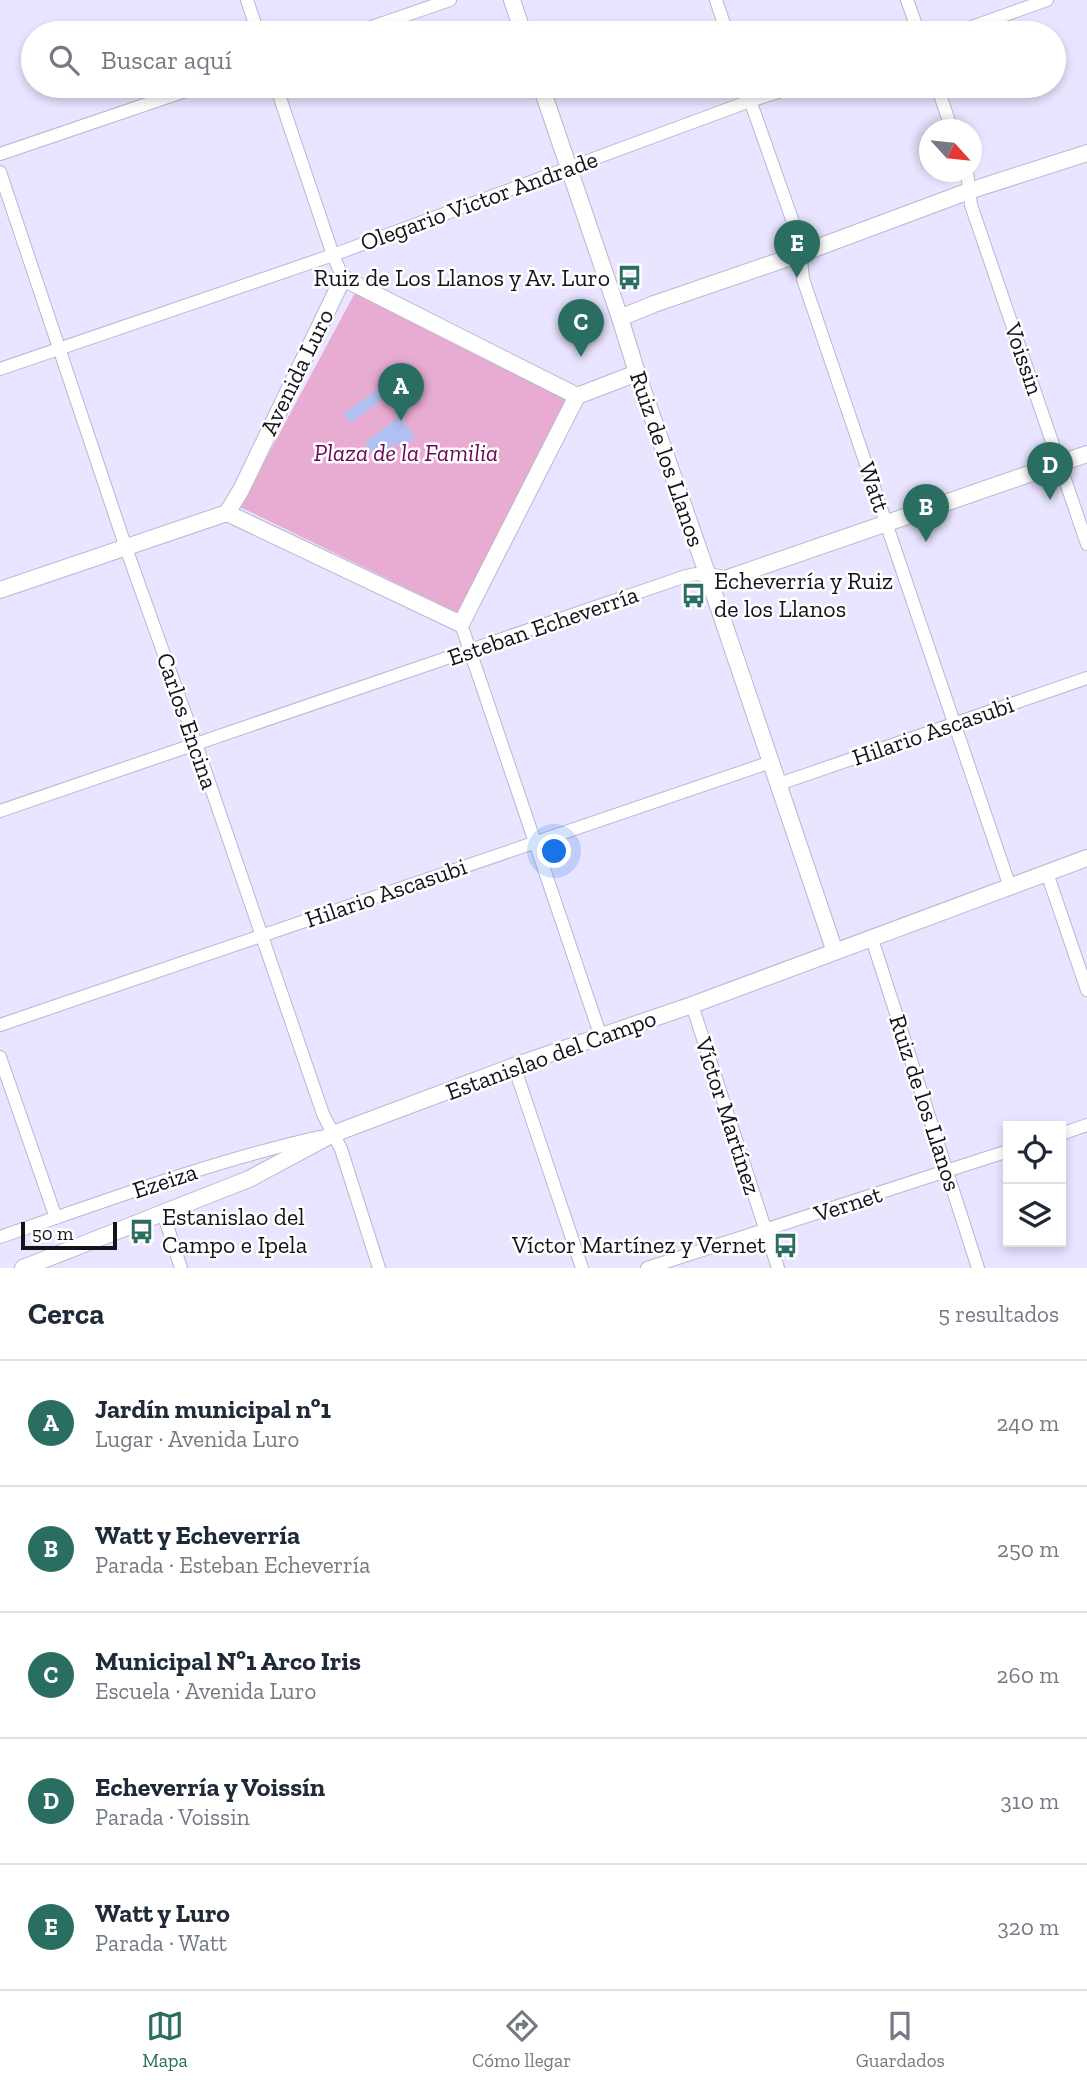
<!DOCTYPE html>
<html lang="es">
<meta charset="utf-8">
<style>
:root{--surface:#fff;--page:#f6f6f7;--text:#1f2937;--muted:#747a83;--line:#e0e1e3;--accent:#296e60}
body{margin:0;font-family:"Zilla Slab",serif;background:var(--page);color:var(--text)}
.controls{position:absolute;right:21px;bottom:21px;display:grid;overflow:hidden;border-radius:0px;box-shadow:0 4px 10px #0003}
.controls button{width:63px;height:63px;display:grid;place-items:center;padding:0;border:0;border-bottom:2px solid var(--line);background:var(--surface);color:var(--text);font:35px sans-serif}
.compass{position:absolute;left:919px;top:119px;width:63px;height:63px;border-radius:50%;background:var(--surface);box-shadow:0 4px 10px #0003;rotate:117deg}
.scale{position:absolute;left:21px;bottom:18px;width:96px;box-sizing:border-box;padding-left:7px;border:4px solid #14131b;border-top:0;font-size:19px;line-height:24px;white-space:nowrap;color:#14131b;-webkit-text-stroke:5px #fff;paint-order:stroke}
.you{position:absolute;left:555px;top:852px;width:24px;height:24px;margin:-18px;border:5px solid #fff;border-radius:50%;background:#1a73e8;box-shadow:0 0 0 10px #1a73e833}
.badge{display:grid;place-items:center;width:46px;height:46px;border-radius:50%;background:var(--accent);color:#fff;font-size:23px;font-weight:700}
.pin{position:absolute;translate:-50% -58px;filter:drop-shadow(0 2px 4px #0008)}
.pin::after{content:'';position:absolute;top:37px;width:24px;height:21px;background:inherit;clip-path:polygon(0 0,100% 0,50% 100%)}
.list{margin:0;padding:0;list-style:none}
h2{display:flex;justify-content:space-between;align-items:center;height:91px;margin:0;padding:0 28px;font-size:30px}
h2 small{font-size:23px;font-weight:400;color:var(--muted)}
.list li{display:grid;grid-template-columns:46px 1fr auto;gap:21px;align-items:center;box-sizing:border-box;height:126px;padding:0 28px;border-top:2px solid var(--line)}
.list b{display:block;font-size:26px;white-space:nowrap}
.list p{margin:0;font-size:23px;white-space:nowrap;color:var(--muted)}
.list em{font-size:23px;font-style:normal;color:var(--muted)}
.icon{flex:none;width:38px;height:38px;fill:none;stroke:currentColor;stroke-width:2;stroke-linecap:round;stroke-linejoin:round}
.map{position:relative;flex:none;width:1087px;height:1268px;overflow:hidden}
.search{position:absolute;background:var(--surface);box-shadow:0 4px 10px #0003;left:21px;right:21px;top:21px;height:77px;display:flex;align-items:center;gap:18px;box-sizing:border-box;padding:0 24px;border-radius:38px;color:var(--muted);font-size:26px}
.sheet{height:721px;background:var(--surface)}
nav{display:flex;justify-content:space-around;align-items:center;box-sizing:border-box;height:98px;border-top:2px solid var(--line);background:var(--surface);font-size:19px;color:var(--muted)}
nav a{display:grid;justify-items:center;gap:4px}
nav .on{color:var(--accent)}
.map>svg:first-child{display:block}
.green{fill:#e8acd3}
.building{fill:#b1c0f2}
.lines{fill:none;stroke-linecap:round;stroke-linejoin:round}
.minor-casing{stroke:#bbb6cf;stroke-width:14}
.tertiary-casing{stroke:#bbb6cf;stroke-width:18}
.minor{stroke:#fff;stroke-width:12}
.tertiary{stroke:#fff;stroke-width:16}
.labels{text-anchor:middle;stroke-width:5;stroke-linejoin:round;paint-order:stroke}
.street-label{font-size:24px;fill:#14131b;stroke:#fff}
.poi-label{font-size:24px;fill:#14131b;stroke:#fff;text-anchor:end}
.park-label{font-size:24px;font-style:italic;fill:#6c0755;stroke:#fff}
</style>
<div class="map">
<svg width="1087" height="1268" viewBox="0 0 1087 1268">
<rect width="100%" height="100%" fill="#e9e4ff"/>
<path class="green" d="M357,289L569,397L462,615L240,507Z"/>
<path class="building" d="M383,386L389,395L350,423L343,414Z
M400,416L415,438L401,449L396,443L376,458L365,443Z"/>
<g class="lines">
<defs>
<path id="minor" d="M247,0L258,33
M716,0L727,33
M907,0L919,33
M354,33L450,0
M955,33L1047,0
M276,86L333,255L343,278
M745,86L799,239L803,279L1010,887
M937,86L952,130
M0,154L200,86
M0,172L126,548L196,744L323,1114L341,1149L379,1268
M967,172L971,205L1087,544
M0,369L333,255L750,101L797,86
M461,624L601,1037
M779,784L1087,678
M0,811L686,576L696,574L708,576
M1047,873L1087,990
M872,939L978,1268
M692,1005L778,1268
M0,1025L771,762
M0,1057L56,1218
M514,1066L582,1268
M1061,1134L1087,1125
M163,1213L181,1268
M0,1237C105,1201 210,1162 319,1137
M647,1268L1008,1151"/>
<path id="tertiary" d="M512,0L523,33
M541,86L620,318L637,373L708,576L835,952
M620,318L654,304L800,254L969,191L1087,153
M227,513L461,624L577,396L637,373
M708,576L725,579L1087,454
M0,590L227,513L241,490L343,278L577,396
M23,1268L249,1179L333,1134L514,1066L692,1005L1087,858"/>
</defs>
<use href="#minor" class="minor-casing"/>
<use href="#tertiary" class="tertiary-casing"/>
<use href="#minor" class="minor"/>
<use href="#tertiary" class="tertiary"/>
</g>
<defs>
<symbol id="bus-bare" viewBox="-9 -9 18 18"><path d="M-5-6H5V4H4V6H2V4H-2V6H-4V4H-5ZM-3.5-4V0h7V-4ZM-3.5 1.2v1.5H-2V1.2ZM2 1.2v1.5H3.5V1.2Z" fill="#296e60" stroke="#fff" stroke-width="2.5" paint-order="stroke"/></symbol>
</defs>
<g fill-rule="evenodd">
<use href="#bus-bare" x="612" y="260" width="35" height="35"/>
<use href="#bus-bare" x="676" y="578" width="35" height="35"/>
<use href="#bus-bare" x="124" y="1214" width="35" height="35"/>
<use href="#bus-bare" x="768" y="1228" width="35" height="35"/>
</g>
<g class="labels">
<g class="street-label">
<text transform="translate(479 201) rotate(-20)" y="8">Olegario Victor Andrade</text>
<text transform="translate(1024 359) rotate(71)" y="8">Voissin</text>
<text transform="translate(297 372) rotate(-64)" y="8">Avenida Luro</text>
<text transform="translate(667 459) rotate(71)" y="8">Ruiz de los Llanos</text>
<text transform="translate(874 487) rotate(71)" y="8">Watt</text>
<text transform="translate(543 626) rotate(-19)" y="8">Esteban Echeverría</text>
<text transform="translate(187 721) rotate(71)" y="8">Carlos Encina</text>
<text transform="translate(933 731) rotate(-19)" y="8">Hilario Ascasubi</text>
<text transform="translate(386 893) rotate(-19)" y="8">Hilario Ascasubi</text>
<text transform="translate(551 1055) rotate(-20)" y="8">Estanislao del Campo</text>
<text transform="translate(925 1103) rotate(72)" y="8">Ruiz de los Llanos</text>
<text transform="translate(728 1116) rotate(72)" y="8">Víctor Martínez</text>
<text transform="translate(165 1181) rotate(-18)" y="8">Ezeiza</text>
<text transform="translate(848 1204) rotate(-18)" y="8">Vernet</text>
</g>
<g class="poi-label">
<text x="610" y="286">Ruiz de Los Llanos y Av. Luro</text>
<text x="714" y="589" text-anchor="start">Echeverría y Ruiz<tspan x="714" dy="28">de los Llanos</tspan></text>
<text x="162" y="1225" text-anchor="start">Estanislao del<tspan x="162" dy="28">Campo e Ipela</tspan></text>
<text x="766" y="1253">Víctor Martínez y Vernet</text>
</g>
<g class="park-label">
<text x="406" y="461">Plaza de la Familia</text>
</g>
</g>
</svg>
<div class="controls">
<button><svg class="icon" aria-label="locate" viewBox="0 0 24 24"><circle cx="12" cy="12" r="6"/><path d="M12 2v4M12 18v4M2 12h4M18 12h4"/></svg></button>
<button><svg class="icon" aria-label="layers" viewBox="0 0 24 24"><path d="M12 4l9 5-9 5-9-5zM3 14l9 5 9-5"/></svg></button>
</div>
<svg class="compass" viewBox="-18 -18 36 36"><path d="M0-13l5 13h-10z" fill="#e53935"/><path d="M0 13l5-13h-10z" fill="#747a83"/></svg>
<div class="scale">50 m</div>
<div class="you"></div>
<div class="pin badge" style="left:401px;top:421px">A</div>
<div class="pin badge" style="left:926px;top:542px">B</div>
<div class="pin badge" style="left:581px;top:357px">C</div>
<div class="pin badge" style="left:1050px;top:500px">D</div>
<div class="pin badge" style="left:797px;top:278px">E</div>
<div class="search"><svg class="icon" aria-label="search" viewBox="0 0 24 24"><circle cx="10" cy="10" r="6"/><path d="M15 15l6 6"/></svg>Buscar aquí</div>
</div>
<section class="sheet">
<h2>Cerca<small>5 resultados</small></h2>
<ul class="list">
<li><span class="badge">A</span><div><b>Jardín municipal nº1</b><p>Lugar · Avenida Luro</p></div><em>240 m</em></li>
<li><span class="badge">B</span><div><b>Watt y Echeverría</b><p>Parada · Esteban Echeverría</p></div><em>250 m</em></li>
<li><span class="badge">C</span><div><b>Municipal Nº1 Arco Iris</b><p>Escuela · Avenida Luro</p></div><em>260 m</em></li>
<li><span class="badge">D</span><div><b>Echeverría y Voissín</b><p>Parada · Voissin</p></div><em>310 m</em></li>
<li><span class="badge">E</span><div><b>Watt y Luro</b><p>Parada · Watt</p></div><em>320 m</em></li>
</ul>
</section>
<nav>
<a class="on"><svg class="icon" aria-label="map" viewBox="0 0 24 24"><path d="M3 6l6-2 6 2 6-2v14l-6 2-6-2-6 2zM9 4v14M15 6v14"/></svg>Mapa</a>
<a><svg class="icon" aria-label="directions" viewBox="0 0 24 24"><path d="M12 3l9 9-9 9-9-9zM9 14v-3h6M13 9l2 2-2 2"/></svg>Cómo llegar</a>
<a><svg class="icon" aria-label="saved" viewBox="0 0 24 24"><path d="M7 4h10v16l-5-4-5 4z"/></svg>Guardados</a>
</nav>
